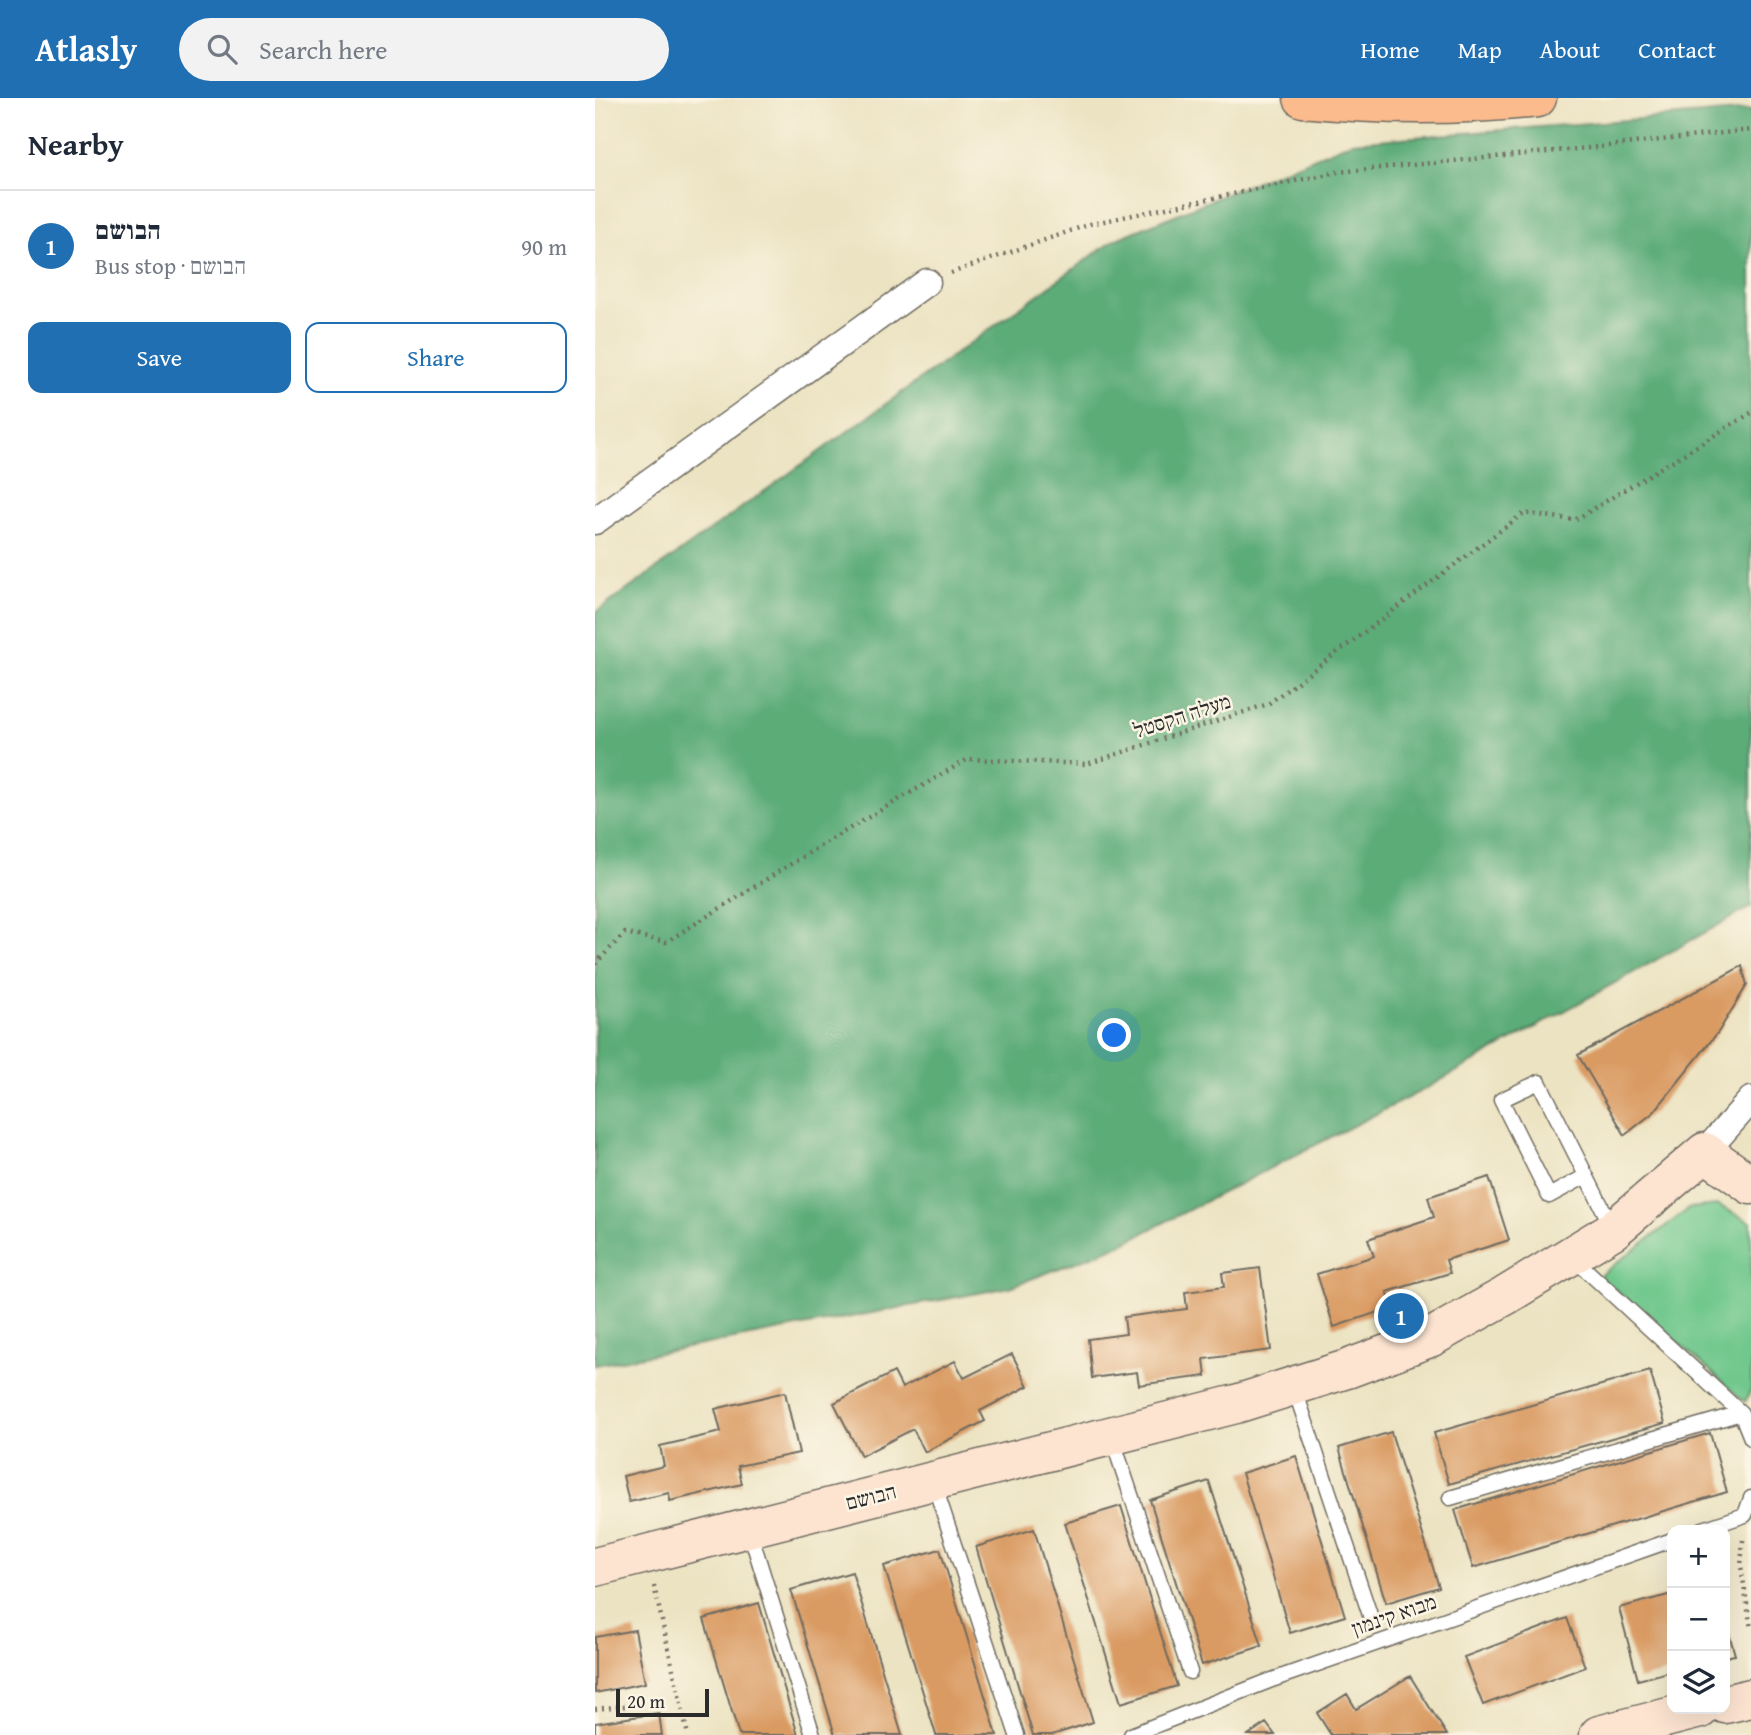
<!DOCTYPE html>
<meta charset="utf-8">
<style>
:root{--surface:#fff;--page:#f2f2f3;--text:#1f2937;--muted:#747a83;--line:#e0e1e3;--accent:#1f6fb2}
body{margin:0;font-family:"Gentium Book Plus","Frank Ruhl Libre",serif;background:var(--page);color:var(--text)}
.controls{position:absolute;right:21px;bottom:21px;display:grid;overflow:hidden;border-radius:14px;box-shadow:0 7px 28px #0002}
.controls button{width:63px;height:63px;display:grid;place-items:center;padding:0;border:0;border-bottom:2px solid var(--line);background:var(--surface);color:var(--text);font:35px sans-serif}
.scale{position:absolute;left:21px;bottom:18px;width:93px;box-sizing:border-box;padding-left:7px;border:4px solid #2b2b2b;border-top:0;font-size:19px;line-height:24px;white-space:nowrap;color:#2b2b2b;-webkit-text-stroke:5px #fcf5e5;paint-order:stroke}
.you{position:absolute;left:520px;top:938px;width:24px;height:24px;margin:-18px;border:5px solid #fff;border-radius:50%;background:#1a73e8;box-shadow:0 0 0 10px #1a73e833}
.badge{display:grid;place-items:center;width:46px;height:46px;border-radius:50%;background:var(--accent);color:#fff;font-size:23px;font-weight:700}
.pin{position:absolute;translate:-50% -50%;border:4px solid #fff;box-shadow:0 2px 7px #0006}
.list{margin:0;padding:0;list-style:none}
h2{display:flex;justify-content:space-between;align-items:center;height:91px;margin:0;padding:0 28px;font-size:30px}
h2 small{font-size:23px;font-weight:400;color:var(--muted)}
.list li{display:grid;grid-template-columns:46px 1fr auto;gap:21px;align-items:center;box-sizing:border-box;height:112px;padding:0 28px;border-top:2px solid var(--line)}
.list b{display:block;font-size:26px;white-space:nowrap}
.list p{margin:0;font-size:23px;white-space:nowrap;color:var(--muted)}
.list em{font-size:23px;font-style:normal;color:var(--muted)}
.actions{display:flex;gap:14px;padding:21px 28px}
.actions a{flex:1;padding:16px 0;border:2px solid var(--accent);border-radius:14px;text-align:center;font-size:24px;color:var(--accent)}
.actions .main{background:var(--accent);color:#fff}
.icon{flex:none;width:38px;height:38px;fill:none;stroke:currentColor;stroke-width:2;stroke-linecap:round;stroke-linejoin:round}
.map{position:relative;flex:none;width:1156px;height:1637px;overflow:hidden}
header{display:flex;align-items:center;gap:42px;box-sizing:border-box;height:98px;padding:0 35px;background:var(--accent);color:#fff}
header strong{font-size:33px}
nav{display:flex;gap:38px;margin-inline-start:auto;font-size:24px}
.search{width:490px;height:63px;background:var(--page);display:flex;align-items:center;gap:18px;box-sizing:border-box;padding:0 24px;border-radius:38px;color:var(--muted);font-size:26px}
main{display:flex}
aside{flex:1;background:var(--surface)}
.map>svg:first-child{display:block}
.green{fill:#71c88d;stroke:#4e7a5c;stroke-width:2}
.forest{fill:#5cac78;stroke:#446c52;stroke-width:2}
.building{fill:#da9b63}
.lines{fill:none;stroke-linecap:round;stroke-linejoin:round}
.lane-casing{stroke:#6f6b60;stroke-width:17}
.street-casing{stroke:#6f6b60;stroke-width:29}
.secondary-casing{stroke:#6f6b60;stroke-width:41}
.highway-casing{stroke:#6f6b60;stroke-width:41}
.path{stroke:#6f6b60;stroke-width:4.5;stroke-dasharray:2 5;stroke-linecap:butt}
.lane{stroke:#fff;stroke-width:14}
.street{stroke:#fff;stroke-width:26}
.secondary{stroke:#fde4d1;stroke-width:38}
.highway{stroke:#fbbb8d;stroke-width:38}
.labels{text-anchor:middle;stroke-width:5;stroke-linejoin:round;paint-order:stroke}
.street-label{font-size:21px;fill:#2b2b2b;stroke:#fcf5e5}
</style>
<header>
<strong>Atlasly</strong>
<div class="search"><svg class="icon" aria-label="search" viewBox="0 0 24 24"><circle cx="10" cy="10" r="6"/><path d="M15 15l6 6"/></svg>Search here</div>
<nav><a>Home</a><a>Map</a><a>About</a><a>Contact</a></nav>
</header>
<main>
<aside>
<h2>Nearby<small></small></h2>
<ul class="list">
<li><span class="badge">1</span><div><b>הבושם</b><p>Bus stop · הבושם</p></div><em>90 m</em></li>
</ul>
<div class="actions"><a class="main">Save</a><a>Share</a></div>
</aside>
<div class="map">
<svg width="1156" height="1637" viewBox="0 0 1156 1637">
<rect width="100%" height="100%" fill="#fcf5e5"/>
<filter id="ink" filterUnits="userSpaceOnUse"><feTurbulence type="fractalNoise" baseFrequency=".0143" numOctaves="2"/><feDisplacementMap in="SourceGraphic" scale="14" xChannelSelector="R" yChannelSelector="G"/><feConvolveMatrix kernelMatrix="1 2 1 2 8 2 1 2 1" color-interpolation-filters="sRGB"/></filter>
<filter id="wash" filterUnits="userSpaceOnUse"><feTurbulence type="fractalNoise" baseFrequency=".00686" numOctaves="4" result="noise"/><feDisplacementMap in="SourceGraphic" scale="28" xChannelSelector="R" yChannelSelector="G"/><feGaussianBlur stdDeviation="1.57" result="paint"/><feColorMatrix in="noise" values="0 0 0 0 0 0 0 0 0 0 0 0 0 0 0 0 0 1.4 0 .05"/><feComposite in="paint" operator="in"/></filter>
<g filter="url(#wash)">
<rect width="100%" height="100%" fill="#ece3c2"/>
<path class="green" d="M1123,1107L1156,1124V1292L1150,1304L1068,1231L1004,1178L1095,1110Z"/>
<path class="forest" d="M1156,12V809L828,992L525,1147L415,1189L0,1267V515L519,142L757,44Z"/>
<g id="blocks">
<path class="building" d="M1147,868L1152,887L1124,933L1059,1014L1030,1037L983,957Z
M894,1079L914,1142L851,1162L855,1175L792,1194L798,1209L739,1229L722,1176L779,1158L773,1141L839,1119L833,1099Z
M665,1170L676,1252L609,1261L611,1278L544,1287L542,1274L497,1280L493,1241L531,1236L529,1219L592,1211L590,1194L629,1189L627,1175Z
M417,1256L433,1288L385,1313L390,1323L330,1354L318,1331L266,1358L239,1305L299,1274L307,1290L360,1263L369,1280Z
M1055,1273L1070,1325L854,1386L839,1335Z
M190,1294L204,1355L143,1368L147,1386L75,1403L74,1395L34,1404L28,1378L69,1368L65,1348L126,1334L120,1311Z
M796,1334L844,1489L791,1505L744,1350Z
M1115,1335L1132,1394L878,1470L860,1412Z
M701,1358L750,1518L695,1535L647,1375Z
M614,1383L667,1548L607,1567L555,1402Z
M526,1408L582,1588L526,1605L470,1425Z
M439,1431L498,1624L457,1637H438L381,1449Z
M345,1451L402,1637H341L289,1468Z
M257,1474L307,1637H240L196,1492Z
M1077,1496V1573L1043,1582L1024,1510Z
M164,1505L203,1637H144L109,1521Z
M972,1520L990,1569L888,1607L869,1559Z
M1130,1521L1140,1557L1130,1559Z
M40,1532L50,1585L0,1595V1539Z
M815,1578L852,1637H736L722,1615L752,1596L761,1611Z
M64,1615L67,1637H0V1625Z
M671,1625L680,1637H653Z"/>
</g>
</g>
<g filter="url(#ink)">
<use href="#blocks" fill-opacity="0" stroke="#6f6b60" stroke-width="2"/>
<g class="lines">
<defs>
<path id="lane" d="M991,1078L954,1098L906,1002L944,984L1018,1131
M977,1159L1146,1315L1156,1340
M699,1289L776,1520
M517,1340L595,1574
M339,1386L422,1637
M855,1400L1146,1315
M154,1431L218,1637
M1105,1432L1150,1417L1156,1400
M536,1637L674,1583L1077,1442"/>
<path id="street" d="M0,423L332,184
M1110,1054L1156,1002"/>
<path id="secondary" d="M0,1469L641,1306L752,1271L837,1239L910,1198L1018,1132L1110,1054L1156,1087
M1130,1606L1156,1600
M1004,1637L1105,1611"/>
<path id="highway" d="M708,0C786,8 865,8 942,0"/>
</defs>
<use href="#lane" class="lane-casing"/>
<use href="#street" class="street-casing"/>
<use href="#secondary" class="secondary-casing"/>
<use href="#highway" class="highway-casing"/>
<path class="path" d="M356,175L495,126L743,74L994,50L1156,32
M0,866L30,835L71,844L228,746L373,661L492,666L673,606L929,415L980,422L1156,315
M1148,1442L1146,1468L1156,1531
M59,1488L93,1637
M0,1611L39,1607"/>
<use href="#lane" class="lane"/>
<use href="#street" class="street"/>
<use href="#secondary" class="secondary"/>
<use href="#highway" class="highway"/>
</g>
</g>
<g class="labels">
<g class="street-label">
<text transform="translate(587 618) rotate(-18)" y="7">מעלה הקסטל</text>
<text transform="translate(276 1399) rotate(-14)" y="7">הבושם</text>
<text transform="translate(799 1517) rotate(-19)" y="7">מבוא קינמון</text>
</g>
</g>
</svg>
<div class="controls">
<button>+</button>
<button>−</button>
<button><svg class="icon" aria-label="layers" viewBox="0 0 24 24"><path d="M12 4l9 5-9 5-9-5zM3 14l9 5 9-5"/></svg></button>
</div>
<div class="scale">20 m</div>
<div class="you"></div>
<div class="pin badge" style="left:806px;top:1218px">1</div>
</div>
</main>
